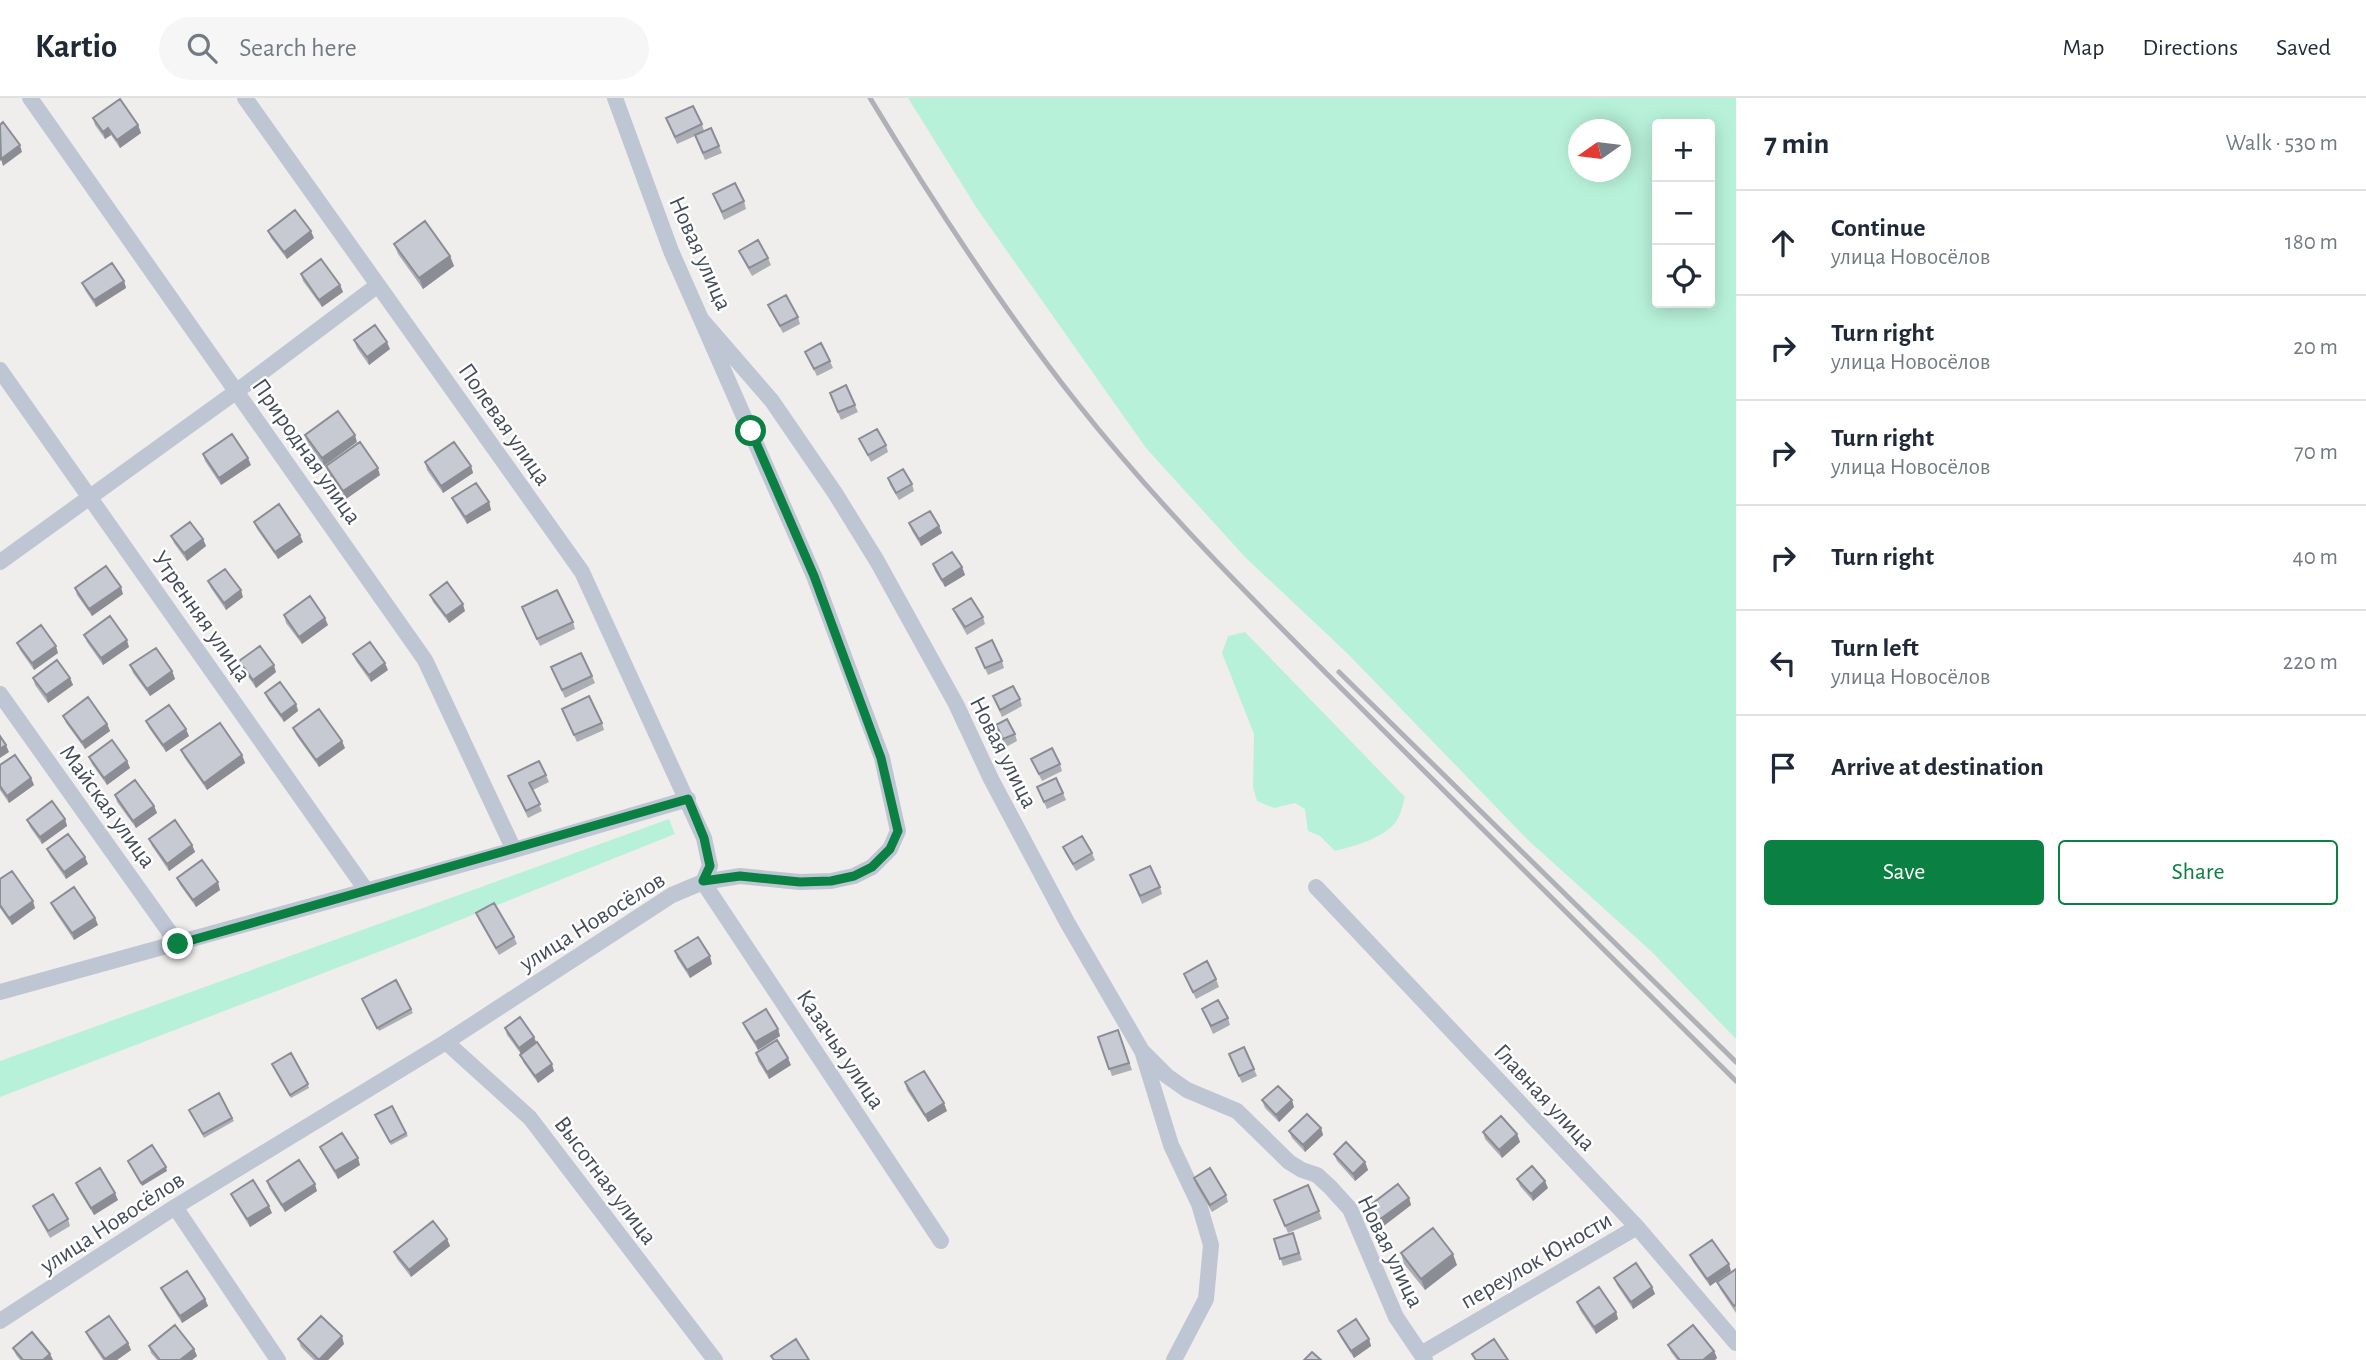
<!DOCTYPE html>
<meta charset="utf-8">
<style>
:root{--surface:#fff;--page:#f6f6f7;--text:#1f2937;--muted:#747a83;--line:#e0e1e3;--accent:#0b8043}
body{margin:0;font-family:"Alegreya Sans",sans-serif;background:var(--page);color:var(--text)}
.controls{position:absolute;right:21px;top:21px;display:grid;overflow:hidden;border-radius:7px;box-shadow:0 4px 18px #0003}
.controls button{width:63px;height:63px;display:grid;place-items:center;padding:0;border:0;border-bottom:2px solid var(--line);background:var(--surface);color:var(--text);font:35px sans-serif}
.compass{position:absolute;left:1568px;top:21px;width:63px;height:63px;border-radius:50%;background:var(--surface);box-shadow:0 4px 18px #0003;rotate:256deg}
.stop{position:absolute;width:21px;height:21px;margin:-16px;border:5px solid #0b8043;border-radius:50%;background:#fff}
.stop.end{background:#0b8043;border-color:#fff;box-shadow:0 2px 7px #0008}
.list{margin:0;padding:0;list-style:none}
h2{display:flex;justify-content:space-between;align-items:center;height:91px;margin:0;padding:0 28px;font-size:30px}
h2 small{font-size:23px;font-weight:400;color:var(--muted)}
.list li{display:grid;grid-template-columns:46px 1fr auto;gap:21px;align-items:center;box-sizing:border-box;height:105px;padding:0 28px;border-top:2px solid var(--line)}
.list b{display:block;font-size:26px;white-space:nowrap}
.list p{margin:0;font-size:23px;white-space:nowrap;color:var(--muted)}
.list em{font-size:23px;font-style:normal;color:var(--muted)}
.actions{display:flex;gap:14px;padding:21px 28px}
.actions a{flex:1;padding:16px 0;border:2px solid var(--accent);border-radius:7px;text-align:center;font-size:24px;color:var(--accent)}
.actions .main{background:var(--accent);color:#fff}
.icon{flex:none;width:38px;height:38px;fill:none;stroke:currentColor;stroke-width:2;stroke-linecap:round;stroke-linejoin:round}
.map{position:relative;flex:none;width:1736px;height:1262px;overflow:hidden}
header{display:flex;align-items:center;gap:42px;box-sizing:border-box;height:98px;padding:0 35px;background:var(--surface);border-bottom:2px solid var(--line)}
header strong{font-size:33px}
nav{display:flex;gap:38px;margin-inline-start:auto;font-size:24px}
.search{width:490px;height:63px;background:var(--page);display:flex;align-items:center;gap:18px;box-sizing:border-box;padding:0 24px;border-radius:38px;color:var(--muted);font-size:26px}
main{display:flex}
aside{flex:1;background:var(--surface)}
.map>svg:first-child{display:block}
.green{fill:#b8f1da;fill-rule:evenodd}
.lines{fill:none;stroke-linecap:round;stroke-linejoin:round}
.street{stroke:#bfc6d3;stroke-width:16}
.rail{stroke:#afb0b8;stroke-width:5}
.wall{fill:#acaeb5}
.shaded-wall{fill:#8c8d94}
.building{fill:#c8cad3;stroke:#8c8d94;stroke-width:2}
.route{stroke:#0b8043;stroke-width:9}
.labels{text-anchor:middle;stroke-width:5;stroke-linejoin:round;paint-order:stroke}
.street-label{font-size:24px;fill:#444c5b;stroke:#fff}
</style>
<header>
<strong>Kartio</strong>
<div class="search"><svg class="icon" aria-label="search" viewBox="0 0 24 24"><circle cx="10" cy="10" r="6"/><path d="M15 15l6 6"/></svg>Search here</div>
<nav><a>Map</a><a>Directions</a><a>Saved</a></nav>
</header>
<main>
<div class="map">
<svg width="1736" height="1262" viewBox="0 0 1736 1262">
<rect width="100%" height="100%" fill="#f0eded"/>
<path class="green" d="M908,0H1736V941L1652,854L1528,742L1348,556L1245,459L1146,350L978,112ZM1710,26V205H1657V26ZM1578,32H1620V74H1578Z
M1245,534L1405,699C1402,708 1401,718 1395,725C1381,741 1355,748 1335,753L1320,738L1308,733L1305,711L1295,705L1274,710L1257,703L1253,689L1254,636L1222,555L1228,538Z
M669,721L675,736L420,838L0,999V963Z"/>
<g class="lines">
<path class="street" d="M30,0L425,562L514,752
M245,0L582,474L704,740L710,768L703,784L941,1143
M615,0L671,153L701,221L772,303L835,395L877,463L956,606L991,681L1067,824L1142,953L1167,978L1187,992L1237,1013L1289,1064L1302,1072L1317,1077L1330,1089L1350,1111L1396,1219L1425,1262
M0,272L366,792
M0,464L237,293L378,187
M0,596L178,846
M1316,789L1637,1129L1736,1245
M0,894L514,752L688,701
M446,944L530,1020L715,1262
M1143,956L1171,1047L1199,1106L1211,1147L1206,1201L1174,1262
M175,1109L278,1262
M0,1223L175,1109L446,944L672,797L703,784L740,778L800,784L831,783L854,778L872,769L890,751L898,733L882,660L814,478L701,221
M1421,1256L1637,1129"/>
<path class="rail" d="M870,0C934,106 1001,209 1078,306C1169,421 1276,525 1380,629C1499,747 1617,865 1736,983
M1339,574L1736,964"/>
</g>
<path class="wall" d="M93,20L138,27L141,35L120,50L111,37L105,41L95,27Z
M666,20L702,26L704,33L711,30L722,55L705,62L695,38L677,46Z
M713,96L744,103L746,111L724,122Z
M268,133L314,140L287,161L271,140Z
M394,146L450,158L454,168L423,191L398,156Z
M739,153L768,160L771,167L752,178L742,160Z
M301,176L340,187L343,194L322,209L303,183Z
M124,183L126,190L96,209L85,192L82,185Z
M768,207L798,219L800,226L783,235Z
M354,242L390,251L369,267L357,250Z
M805,254L830,263L833,270L817,278Z
M846,287L858,314L841,322L830,295Z
M305,337L357,344L324,368L307,344Z
M859,341L886,347L888,354L871,364Z
M203,356L251,367L221,387L205,363Z
M425,364L471,368L473,375L443,395L427,372Z
M326,368L380,377L346,401L328,375Z
M888,380L912,386L914,393L899,402L890,387Z
M452,400L489,404L491,412L467,426L455,407Z
M254,424L303,444L278,461L257,431Z
M909,425L939,428L942,435L921,448L912,433Z
M171,438L203,441L206,448L187,463L174,445Z
M933,466L962,469L965,477L945,489L935,473Z
M208,483L243,499L226,512L211,490Z
M75,490L123,496L92,518L77,497Z
M430,497L465,513L449,525L433,504Z
M522,509L573,524L575,531L540,548Z
M953,511L983,519L985,526L967,537L956,518Z
M284,517L328,527L302,546L286,525Z
M84,537L129,549L103,567L87,544Z
M17,545L58,555L34,572L20,552Z
M976,550L1002,563L1004,570L988,577Z
M353,556L388,572L371,584L356,563Z
M239,563L276,574L256,590L242,570Z
M130,567L172,573L175,581L150,598L133,575Z
M551,569L592,578L595,585L565,600Z
M33,580H70L73,587L48,605L35,587Z
M265,595L296,606L298,613L284,624L268,602Z
M993,598L1020,601L1022,608L1002,619Z
M562,611L602,625L604,632L577,644Z
M63,618L107,626L110,633L85,651L66,625Z
M146,623L189,638L166,654L149,630Z
M996,627L1015,636L1017,643L1006,649Z
M293,630L345,650L319,669L296,637Z
M181,652L242,657L245,665L207,692L184,659Z
M89,659L127,663L130,670L107,687L92,666Z
M1031,661L1060,666L1062,673L1042,683Z
M0,667L31,680L34,687L9,705L0,692Z
M546,677L549,684L533,692L542,713L528,720L508,678Z
M1037,689L1063,695L1066,702L1047,711Z
M115,697L154,708L157,715L136,730L117,704Z
M65,721L67,728L42,746L30,729L27,722Z
M149,741L192,747L195,754L169,773L152,748Z
M1063,749L1092,755L1095,762L1076,773L1066,756Z
M47,751L88,766L66,781L50,758Z
M1130,777L1160,789L1162,796L1142,806Z
M177,780L220,792L196,809L180,787Z
M0,781L35,810L12,827L0,810Z
M51,805L95,820L98,827L74,842L54,812Z
M476,815L514,839L517,846L499,857L479,822Z
M675,853L712,866L690,880L677,860Z
M1184,876L1216,881L1219,889L1196,901Z
M362,901L411,911L413,915L379,933Z
M1202,911L1228,920L1230,927L1213,936Z
M743,925L778,931L780,938L758,952L746,932Z
M505,930L534,939L536,945L554,973L538,985L523,964L521,956L507,937Z
M1118,932L1132,972L1112,978L1098,939Z
M756,955L791,967L769,981L758,963Z
M1229,956L1254,971L1257,978L1242,985Z
M272,966L308,986L309,990L291,1000Z
M905,984L947,1013L928,1024L907,992Z
M1262,1002L1294,1009L1279,1024L1265,1010Z
M189,1012L232,1020L234,1023L204,1040Z
M375,1017L406,1035L408,1038L391,1047Z
M1321,1030L1323,1037L1305,1054L1292,1040L1289,1033Z
M1483,1034L1517,1036L1520,1044L1502,1060L1485,1041Z
M320,1049L360,1067L338,1081L323,1056Z
M1334,1056L1365,1064L1368,1072L1355,1083L1337,1063Z
M1194,1080L1226,1097L1228,1104L1212,1114L1196,1087Z
M1517,1081L1548,1090L1533,1103L1520,1088Z
M267,1083L317,1093L285,1114L269,1090Z
M76,1085L118,1102L94,1117L79,1093Z
M1308,1087L1322,1121L1288,1135L1274,1102Z
M231,1096L272,1115L250,1129L234,1103Z
M1409,1100L1411,1107L1381,1130L1371,1116L1368,1109Z
M33,1108L68,1121L70,1128L50,1140L36,1115Z
M1293,1135L1302,1162L1283,1168L1274,1141Z
M447,1141L450,1148L411,1179L397,1161L394,1154Z
M1401,1155L1457,1167L1425,1192L1404,1166Z
M1690,1157L1731,1173L1710,1188L1693,1164Z
M1736,1171V1215L1720,1191L1717,1184Z
M1614,1180L1652,1189L1655,1196L1633,1211L1617,1187Z
M161,1190L205,1201L208,1208L182,1225L164,1197Z
M1577,1204L1616,1214L1618,1221L1596,1236L1580,1212Z
M1338,1233L1369,1241L1371,1248L1354,1260L1341,1240Z
M86,1234L128,1245L131,1252L117,1262H103L89,1241Z
M298,1241L344,1246L328,1262H314L301,1249Z
M1668,1247L1714,1253L1717,1260L1715,1262H1677L1671,1254Z
M149,1248L194,1251L197,1258L192,1262H157L151,1255Z
M13,1250L50,1256L53,1262H20L16,1257Z"/>
<path class="shaded-wall" d="M138,27L141,35L120,50L117,42Z
M108,30L111,37L105,41L103,34Z
M20,47L22,54L3,68L1,61Z
M311,133L314,140L287,161L284,154Z
M450,158L454,168L423,191L419,180Z
M124,183L126,190L96,209L94,202Z
M340,187L343,194L322,209L319,202Z
M387,244L390,251L369,267L367,259Z
M355,337L357,344L324,368L322,360Z
M248,360L251,367L221,387L219,380Z
M471,368L473,375L443,395L441,388Z
M378,370L380,377L346,401L343,393Z
M489,404L491,412L467,426L465,419Z
M939,428L942,435L921,448L919,441Z
M300,437L303,444L278,461L275,454Z
M203,441L206,448L187,463L184,455Z
M962,469L965,477L945,489L942,482Z
M121,489L123,496L92,518L89,511Z
M241,492L243,499L226,512L224,505Z
M463,506L465,513L449,525L446,518Z
M325,520L328,527L302,546L299,539Z
M127,542L129,549L103,567L101,560Z
M56,548L58,555L34,572L32,565Z
M385,565L388,572L371,584L369,577Z
M274,567L276,574L256,590L253,582Z
M172,573L175,581L150,598L147,591Z
M70,580L73,587L48,605L46,597Z
M296,606L298,613L284,624L281,617Z
M107,626L110,633L85,651L82,644Z
M186,631L189,638L166,654L163,647Z
M342,643L345,650L319,669L316,662Z
M6,647L9,654L0,660V651Z
M242,657L245,665L207,692L204,685Z
M127,663L130,670L107,687L104,680Z
M31,680L34,687L9,705L7,698Z
M154,708L157,715L136,730L133,723Z
M65,721L67,728L42,746L40,739Z
M192,747L195,754L169,773L167,766Z
M85,759L88,766L66,781L64,774Z
M218,784L220,792L196,809L193,802Z
M33,803L35,810L12,827L9,820Z
M95,820L98,827L74,842L72,835Z
M710,858L712,866L690,880L687,872Z
M778,931L780,938L758,952L755,944Z
M534,939L537,946L521,957L519,950Z
M788,960L791,967L769,981L767,974Z
M552,966L554,973L538,985L535,978Z
M1292,1002L1294,1009L1279,1024L1276,1017Z
M944,1005L947,1013L928,1024L925,1017Z
M1321,1030L1323,1037L1305,1054L1303,1047Z
M1517,1036L1520,1044L1502,1060L1499,1052Z
M358,1060L360,1067L338,1081L335,1073Z
M1365,1064L1368,1072L1355,1083L1353,1076Z
M166,1069L167,1073L142,1088L141,1085Z
M1545,1083L1548,1090L1533,1103L1531,1096Z
M315,1086L317,1093L285,1114L282,1107Z
M115,1095L118,1102L94,1117L91,1110Z
M1409,1100L1411,1107L1381,1130L1379,1122Z
M269,1108L272,1115L250,1129L247,1121Z
M447,1141L450,1148L411,1179L409,1172Z
M1453,1156L1457,1167L1425,1192L1421,1181Z
M1729,1166L1731,1173L1710,1188L1707,1181Z
M1652,1189L1655,1196L1633,1211L1631,1204Z
M205,1201L208,1208L182,1225L180,1218Z
M1616,1214L1618,1221L1596,1236L1594,1229Z
M342,1238L344,1246L328,1262H319Z
M1369,1241L1371,1248L1354,1260L1351,1253Z
M128,1245L131,1252L117,1262H105Z
M194,1251L197,1258L192,1262H180Z
M1714,1253L1717,1260L1715,1262H1703Z
M50,1256L53,1262H43Z"/>
<path class="building" d="M120,1L138,27L117,42L108,30L103,34L93,20Z
M693,8L702,26L675,39L666,20Z
M3,24L20,47L1,61L0,27Z
M711,30L719,48L703,55L695,37Z
M735,85L744,103L722,114L713,96Z
M295,112L311,133L284,154L268,133Z
M425,123L450,158L419,180L394,146Z
M758,142L768,160L749,170L739,153Z
M321,161L340,187L319,202L301,176Z
M112,165L124,183L94,202L82,185Z
M786,197L798,219L780,228L768,207Z
M375,227L387,244L367,259L354,242Z
M821,245L830,263L814,271L805,254Z
M846,287L855,307L838,314L830,295Z
M338,313L355,337L322,360L305,337Z
M877,331L886,347L868,357L859,341Z
M232,336L248,360L219,380L203,356Z
M360,344L378,370L343,393L326,368Z
M454,344L471,368L441,388L425,364Z
M903,371L912,386L896,395L888,380Z
M476,385L489,404L465,419L452,400Z
M279,406L300,437L275,454L254,424Z
M930,413L939,428L919,441L909,425Z
M190,424L203,441L184,455L171,438Z
M952,454L962,469L942,482L933,466Z
M106,468L121,489L89,511L75,490Z
M225,471L241,492L224,505L208,483Z
M447,484L463,506L446,518L430,497Z
M557,492L573,524L537,541L522,509Z
M310,498L325,520L299,539L284,517Z
M971,500L983,519L965,529L953,511Z
M110,518L127,542L101,560L84,537Z
M41,527L56,548L32,565L17,545Z
M992,542L1002,563L985,570L976,550Z
M370,544L385,565L369,577L353,556Z
M260,548L274,567L253,582L239,563Z
M156,550L172,573L147,591L130,567Z
M581,555L592,578L562,592L551,569Z
M57,562L70,580L46,597L33,580Z
M280,584L296,606L281,617L265,595Z
M1013,588L1020,601L1000,612L993,598Z
M589,598L602,625L574,637L562,611Z
M88,599L107,626L82,644L63,618Z
M169,607L186,631L163,647L146,623Z
M319,611L342,643L316,662L293,630Z
M1007,621L1015,636L1003,641L996,627Z
M220,625L242,657L204,685L181,652Z
M0,638L6,647L0,651Z
M112,642L127,663L104,680L89,659Z
M1052,650L1060,666L1039,676L1031,661Z
M15,657L31,680L7,698L0,688V667Z
M539,663L546,677L529,685L540,706L526,713L508,678Z
M1056,680L1063,695L1044,704L1037,689Z
M135,682L154,708L133,723L115,697Z
M52,703L65,721L40,739L27,722Z
M175,722L192,747L167,766L149,741Z
M68,736L85,759L64,774L47,751Z
M1082,738L1092,755L1073,766L1063,749Z
M202,762L218,784L193,802L177,780Z
M1150,768L1160,789L1140,798L1130,777Z
M12,773L33,803L9,820L0,807V781Z
M74,789L95,820L72,835L51,805Z
M494,805L514,839L496,850L476,815Z
M698,839L710,858L687,872L675,853Z
M1207,863L1216,881L1193,894L1184,876Z
M396,882L411,911L377,930L362,901Z
M1218,902L1228,920L1211,928L1202,911Z
M766,911L778,931L755,944L743,925Z
M520,919L534,939L519,950L505,930Z
M1118,932L1129,965L1109,971L1098,939Z
M777,942L788,960L767,974L756,955Z
M537,944L552,966L535,978L520,957Z
M1244,949L1254,971L1239,978L1229,956Z
M291,955L308,986L290,997L272,966Z
M924,973L944,1005L925,1017L905,984Z
M1278,988L1292,1002L1276,1017L1262,1002Z
M219,995L232,1020L203,1036L189,1012Z
M392,1008L406,1035L390,1044L375,1017Z
M1307,1016L1321,1030L1303,1047L1289,1033Z
M1501,1018L1517,1036L1499,1052L1483,1034Z
M342,1035L358,1060L335,1073L320,1049Z
M1346,1044L1365,1064L1353,1076L1334,1056Z
M152,1047L166,1069L141,1085L128,1063Z
M299,1062L315,1086L282,1107L267,1083Z
M1532,1068L1545,1083L1531,1096L1517,1081Z
M100,1070L115,1095L91,1110L76,1085Z
M1210,1070L1226,1097L1210,1107L1194,1080Z
M253,1082L269,1108L247,1121L231,1096Z
M1398,1086L1409,1100L1379,1122L1368,1109Z
M1308,1087L1319,1113L1285,1128L1274,1102Z
M53,1096L68,1121L48,1133L33,1108Z
M433,1123L447,1141L409,1172L394,1154Z
M1433,1130L1453,1156L1421,1181L1401,1155Z
M1293,1135L1299,1155L1280,1161L1274,1141Z
M1712,1142L1729,1166L1707,1181L1690,1157Z
M1636,1165L1652,1189L1631,1204L1614,1180Z
M1736,1171V1207L1734,1208L1717,1184Z
M187,1173L205,1201L180,1218L161,1190Z
M1599,1189L1616,1214L1594,1229L1577,1204Z
M109,1218L128,1245L105,1261L86,1234Z
M321,1218L342,1238L319,1262L298,1241Z
M1356,1221L1369,1241L1351,1253L1338,1233Z
M175,1227L194,1251L180,1262H160L149,1248Z
M1693,1227L1714,1253L1703,1262H1680L1668,1247Z
M32,1234L50,1256L43,1262H23L13,1250Z
M796,1241L809,1262H774L771,1258Z
M1494,1241L1508,1262H1476L1472,1256Z
M1312,1254L1321,1262H1304Z"/>
<g class="lines">
<path class="route" d="M178,846L688,701L704,740L710,768L703,783L740,778L800,784L831,783L854,778L872,769L890,751L898,733L881,660L814,478L751,333"/>
</g>
<g class="labels">
<g class="street-label">
<text transform="translate(701 155) rotate(66)" y="8">Новая улица</text>
<text transform="translate(505 326) rotate(55)" y="8">Полевая улица</text>
<text transform="translate(307 353) rotate(55)" y="8">Природная улица</text>
<text transform="translate(202 518) rotate(55)" y="8">Утренняя улица</text>
<text transform="translate(1004 654) rotate(63)" y="8">Новая улица</text>
<text transform="translate(108 708) rotate(54)" y="8">Майская улица</text>
<text transform="translate(592 823) rotate(-32)" y="8">улица Новосёлов</text>
<text transform="translate(841 951) rotate(56)" y="8">Казачья улица</text>
<text transform="translate(1545 999) rotate(47)" y="8">Главная улица</text>
<text transform="translate(606 1082) rotate(53)" y="8">Высотная улица</text>
<text transform="translate(112 1124) rotate(-33)" y="8">улица Новосёлов</text>
<text transform="translate(1391 1153) rotate(64)" y="8">Новая улица</text>
<text transform="translate(1536 1162) rotate(-30)" y="8">переулок Юности</text>
</g>
</g>
</svg>
<div class="controls">
<button>+</button>
<button>−</button>
<button><svg class="icon" aria-label="locate" viewBox="0 0 24 24"><circle cx="12" cy="12" r="6"/><path d="M12 2v4M12 18v4M2 12h4M18 12h4"/></svg></button>
</div>
<svg class="compass" viewBox="-18 -18 36 36"><path d="M0-13l5 13h-10z" fill="#e53935"/><path d="M0 13l5-13h-10z" fill="#747a83"/></svg>
<div class="stop" style="left:751px;top:333px"></div>
<div class="stop end" style="left:178px;top:846px"></div>
</div>
<aside>
<h2>7 min<small>Walk · 530 m</small></h2>
<ul class="list">
<li><svg class="icon" aria-label="ahead" viewBox="0 0 24 24"><path d="M12 20V5M6 11l6-6 6 6"/></svg><div><b>Continue</b><p>улица Новосёлов</p></div><em>180 m</em></li>
<li><svg class="icon" aria-label="right" viewBox="0 0 24 24"><path d="M7 20v-9h11M14 6l5 5-5 5"/></svg><div><b>Turn right</b><p>улица Новосёлов</p></div><em>20 m</em></li>
<li><svg class="icon" aria-label="right" viewBox="0 0 24 24"><path d="M7 20v-9h11M14 6l5 5-5 5"/></svg><div><b>Turn right</b><p>улица Новосёлов</p></div><em>70 m</em></li>
<li><svg class="icon" aria-label="right" viewBox="0 0 24 24"><path d="M7 20v-9h11M14 6l5 5-5 5"/></svg><div><b>Turn right</b></div><em>40 m</em></li>
<li><svg class="icon" aria-label="left" viewBox="0 0 24 24"><path d="M17 20v-9H6M10 6l-5 5 5 5"/></svg><div><b>Turn left</b><p>улица Новосёлов</p></div><em>220 m</em></li>
<li><svg class="icon" aria-label="arrive" viewBox="0 0 24 24"><path d="M6 21V4h12l-3 4 3 4H6"/></svg><div><b>Arrive at destination</b></div></li>
</ul>
<div class="actions"><a class="main">Save</a><a>Share</a></div>
</aside>
</main>
